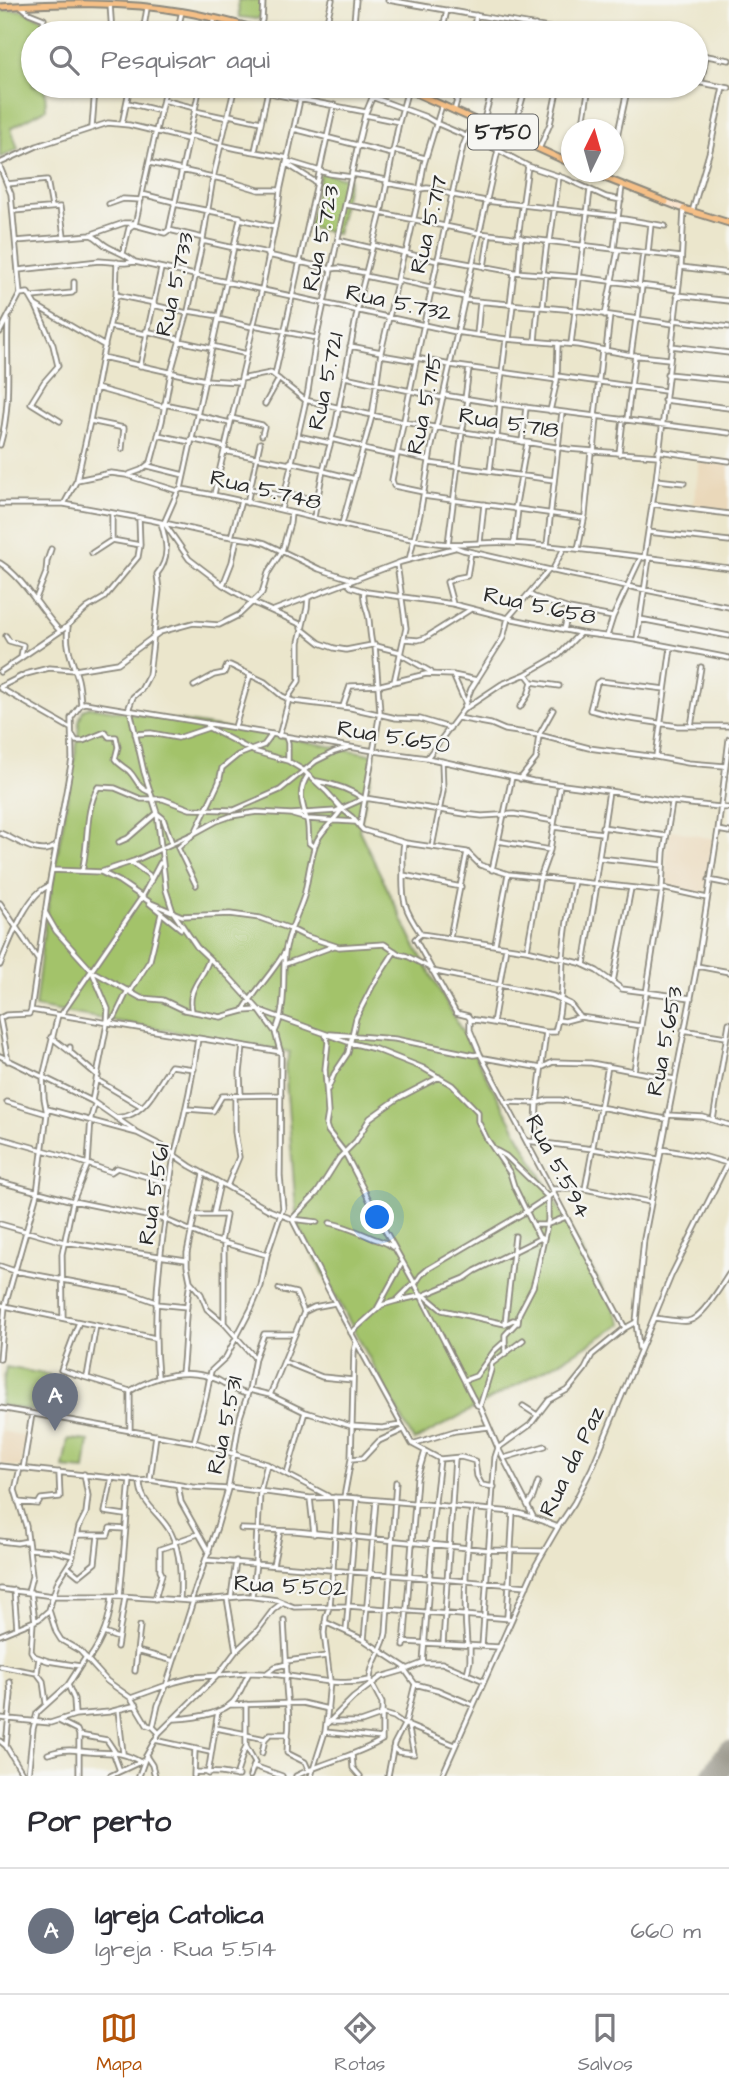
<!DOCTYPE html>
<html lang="pt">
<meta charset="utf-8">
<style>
:root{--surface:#fff;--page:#f2f2f3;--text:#2b2b33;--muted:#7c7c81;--line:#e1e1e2;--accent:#b45309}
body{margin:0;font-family:"Architects Daughter",sans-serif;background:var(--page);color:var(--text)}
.compass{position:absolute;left:561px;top:119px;width:63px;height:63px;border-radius:50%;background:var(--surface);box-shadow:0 2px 5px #0004;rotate:5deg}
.you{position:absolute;left:378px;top:1218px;width:24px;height:24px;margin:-18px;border:5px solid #fff;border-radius:50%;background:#1a73e8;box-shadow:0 0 0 10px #1a73e833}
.badge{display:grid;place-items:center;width:46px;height:46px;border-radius:50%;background:var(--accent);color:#fff;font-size:23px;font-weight:700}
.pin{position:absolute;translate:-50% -58px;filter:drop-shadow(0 2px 4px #0008)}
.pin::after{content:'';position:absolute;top:37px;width:24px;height:21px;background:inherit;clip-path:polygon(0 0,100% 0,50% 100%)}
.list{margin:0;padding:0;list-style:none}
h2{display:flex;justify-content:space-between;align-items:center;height:91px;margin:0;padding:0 28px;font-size:30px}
h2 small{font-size:23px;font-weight:400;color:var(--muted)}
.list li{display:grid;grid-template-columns:46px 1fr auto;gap:21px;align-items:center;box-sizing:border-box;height:126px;padding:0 28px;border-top:2px solid var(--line)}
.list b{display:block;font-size:26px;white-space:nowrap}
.list p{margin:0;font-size:23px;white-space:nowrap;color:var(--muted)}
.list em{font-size:23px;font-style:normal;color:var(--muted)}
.icon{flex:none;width:38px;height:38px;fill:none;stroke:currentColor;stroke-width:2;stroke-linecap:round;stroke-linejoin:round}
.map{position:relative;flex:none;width:729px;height:1776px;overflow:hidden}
.search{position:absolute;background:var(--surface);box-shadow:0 2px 5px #0004;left:21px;right:21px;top:21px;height:77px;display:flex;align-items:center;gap:18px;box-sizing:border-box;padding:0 24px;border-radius:38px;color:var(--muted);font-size:26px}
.sheet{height:217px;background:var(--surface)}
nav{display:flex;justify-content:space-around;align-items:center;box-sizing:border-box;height:98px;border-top:2px solid var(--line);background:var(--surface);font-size:19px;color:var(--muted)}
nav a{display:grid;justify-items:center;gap:4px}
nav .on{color:var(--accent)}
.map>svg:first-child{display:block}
.built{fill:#ead8ba}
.green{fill:#a3c36b;stroke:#67774b;stroke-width:2}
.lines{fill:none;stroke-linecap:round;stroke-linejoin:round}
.runway{stroke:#8b887c;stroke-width:26}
.minor-casing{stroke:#8b887c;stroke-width:7}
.secondary-casing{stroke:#8b887c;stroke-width:9}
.primary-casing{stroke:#8b887c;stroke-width:9}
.minor{stroke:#fff;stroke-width:3.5}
.secondary{stroke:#fbe5cf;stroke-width:5}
.primary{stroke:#f5bf86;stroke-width:5}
.labels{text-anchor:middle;stroke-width:5;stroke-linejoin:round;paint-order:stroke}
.shield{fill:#f6f6f2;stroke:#686867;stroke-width:2}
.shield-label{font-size:21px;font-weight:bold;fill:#2b2b2b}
.street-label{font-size:23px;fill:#2b2b2b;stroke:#f6f6f2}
</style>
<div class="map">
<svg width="729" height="1776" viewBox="0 0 729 1776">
<rect width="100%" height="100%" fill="#f6f6f2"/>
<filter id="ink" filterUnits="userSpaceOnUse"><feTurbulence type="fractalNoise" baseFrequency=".0143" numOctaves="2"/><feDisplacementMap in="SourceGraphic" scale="14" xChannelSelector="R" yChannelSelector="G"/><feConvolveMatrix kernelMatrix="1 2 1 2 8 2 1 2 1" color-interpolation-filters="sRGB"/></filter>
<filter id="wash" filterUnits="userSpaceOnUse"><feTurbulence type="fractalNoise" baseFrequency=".00686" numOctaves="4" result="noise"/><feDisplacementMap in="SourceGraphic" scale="28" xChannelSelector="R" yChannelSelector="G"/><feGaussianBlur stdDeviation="1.57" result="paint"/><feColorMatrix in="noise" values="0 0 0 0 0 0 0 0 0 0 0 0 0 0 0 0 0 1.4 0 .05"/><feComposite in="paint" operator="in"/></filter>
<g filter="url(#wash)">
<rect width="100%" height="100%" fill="#ebe6cc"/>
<path class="built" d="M700,460L729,464V512L693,506Z
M671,830L714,839L704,897L666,888V850Z
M0,1411H4L1,1431L26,1436L21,1467L0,1465Z"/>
<path class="green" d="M238,0H263V11L258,19L239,17Z
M0,10H21L43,19L40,33H33V86H45L46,109L11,128L18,149L0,158Z
M323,173L349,179L337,234L309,227L320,175Z
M90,707L288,738L375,755L359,830L413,942L622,1324L561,1361L414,1441L297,1224L285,1067L290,1052L35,1007L44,930L78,738L79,721L83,710Z
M6,1367L50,1375L45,1413L0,1405Z
M68,1439L89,1441L85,1470L63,1468Z"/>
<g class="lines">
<path class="runway" d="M714,1776L729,1754"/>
</g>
</g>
<g filter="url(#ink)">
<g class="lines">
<defs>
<path id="minor" d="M388,0L577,33
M110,4L112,33
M22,7L29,13L44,19L41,33
M43,27L60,33
M259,29L262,20L263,0
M143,33L147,8
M177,33L182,11
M211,33L215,18
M324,33L332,0
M353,33L356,0
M442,33L447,10
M473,33L476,15
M533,33L535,25
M696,54L729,60
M696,82L729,88
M701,83L706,56
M246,86L278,95L366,112
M423,96L427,86
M372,97L426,117L436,123L498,150L528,166L567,179L606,197L621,200
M163,100L195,108
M128,103L161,111
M195,111L228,118
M454,111L461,86
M229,115L261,122
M365,115L399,122
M483,123L493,86
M122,124L130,86
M92,127L95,89
M294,129L392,154
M582,130L589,86
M512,136L526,86
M221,145C244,151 265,153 288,158
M539,149L550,124L558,86
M393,150L425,158
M255,151L269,86
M614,151L628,86
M287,161L330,174L352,177
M0,163L37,146L108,123L129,125L187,139L191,136L221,143
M150,163L226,180L259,190H280
M287,164L317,183
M0,167L11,194L20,294
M352,174L387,180
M386,183L420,189L427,188L436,189L453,195L486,201L618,216
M7,184L47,180L52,207
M142,194L174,202
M109,204L123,199L141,200
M174,204L240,217V219L275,227
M346,205L381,211
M13,211L60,207L64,236
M692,212L710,150L723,87
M381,213L479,233L681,257
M618,218L665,226
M135,225L166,86
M135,225L165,233L169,230L203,238
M169,230L200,86
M92,234L124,223H135
M518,237L528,166
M338,240L372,248
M16,241L91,235C97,237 99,241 105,245C116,252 124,253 135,262L456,332L506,339L578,345L631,355L669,359
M203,241L234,248
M550,241L559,176
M373,245L437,261
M234,246L268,253
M614,249L622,186
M123,253L129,228L133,225
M406,253L417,204L424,164L442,105
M648,253L651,224
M268,255L331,269L339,268L366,273
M438,258L514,272L579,277L678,290
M484,267L489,235
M681,267L729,273
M19,270L99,261L125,263L135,262
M518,272L521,237
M543,274L547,241
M365,276L398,283
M398,280L430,287
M639,286L643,253
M430,290L465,297
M116,295L154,303
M677,295L729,301
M32,297L72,293L74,291V282
M464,300L575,310L673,324
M510,304L514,272
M153,305L187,313
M36,306L53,345L58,366L44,382L31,403L60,421
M543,307L546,274
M188,311L219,316
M605,315L618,250
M218,319L252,327
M638,320L642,286
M674,320L729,327
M253,325L285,331
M110,327L146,334
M146,331L178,339
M0,332L20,294L28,293L35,305L105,346
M285,332L316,338
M477,335L480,302
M509,339L513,304
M179,341L211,348
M535,341L538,307
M571,344L590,190
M212,346L247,354
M350,346L381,352
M671,346L729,353
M606,351L610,315
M381,355L416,361
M631,355L636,319
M102,357L205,380L240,382
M417,358L450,365L557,380
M140,366L161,269
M667,374L729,380
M275,375L334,105
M557,376L665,391
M345,377L443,398
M241,379L271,373L305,400L403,422L568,449L658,456
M96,388L164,407
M444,395L500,404L729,433
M465,399L469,368
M664,400L729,408
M164,404L197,411
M265,404L279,379
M498,404L506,340
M550,411L557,380L558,343
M197,415L230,423
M595,416L602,350
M231,418L262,425L264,427L262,435
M627,419L635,355
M90,421L124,428L122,449
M158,435L190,442
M298,436L330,443
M497,437L500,404
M191,439L225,447
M331,439L363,447
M522,442L526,407
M0,445C12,404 6,361 8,319
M363,449L395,456
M224,451L290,464
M658,451L729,461
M594,452L597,416
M397,453L429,460
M619,454L623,419
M290,462L322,469
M429,463L554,480
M148,466L184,475
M490,470L494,437
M323,471L355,479
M130,474L141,470L151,462L162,421L171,372L188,311L203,239L213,178L235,86
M77,480L111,473L126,475L178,491L181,489C267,503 351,531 437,543C461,546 487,541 511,543C584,548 657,559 729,568
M656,480L684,483
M181,489L240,219
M250,489L283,496
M178,491L164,523L189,559L223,585L252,602L302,625
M423,492L394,486L392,480C414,368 438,257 463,146L474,119
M284,493L317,500
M214,494L262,289L277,216L280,191L303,86
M423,496L584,518
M247,503L260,443
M0,504H64L151,520L213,534L253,540L265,543L319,569L354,580
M64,504L77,480L90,421L102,357L112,315L116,295L117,262
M652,504L729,514
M515,509L527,443
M281,510L308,391L315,345L358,144L365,115L377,86
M112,514V540
M314,517L323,470L335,427L361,292L381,213L399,122L408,89
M342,524L372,416L381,352L404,252
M648,532L729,541
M231,537L241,501
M480,542L484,504
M514,543L518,509
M448,544L462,432L468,400
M547,545L562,412
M452,546L463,550L563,573L729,607
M578,549L585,515L591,452
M92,553L112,540L140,545
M644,558L656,480L681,267L684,209
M409,560L420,514L431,450L502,132
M0,563C24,578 40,610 60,631
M552,571L564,548
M347,583L351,587L367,592L453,604L508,618L580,633L636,640L729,658
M223,585L232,562L237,538
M364,592C362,603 368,609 369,620C370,629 370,635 372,644
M529,594L534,597L569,609L613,617
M35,601L46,573L47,561L51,549
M453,604L447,582L456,578L467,576L471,552
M272,611L401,562L454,548
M640,619L729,636
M68,627C65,645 72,660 77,676C80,685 80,695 81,704
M301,628L320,643L334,648L346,650L372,645L400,652
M564,630L569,609
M6,636L9,641L23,645L21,657
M607,636L613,617L641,557
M405,639L418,640L425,638L471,609
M637,639L649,558
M400,654L431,672
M0,672L65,628L87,608L104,598L138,557L140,545L139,518
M526,674L532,682L559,686
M453,675L465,702
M394,682L406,628L397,564
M194,686L214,675L224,673L227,666L230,665L265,682L282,696L293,701L351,708L396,718L420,719L450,728
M0,687L26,674L49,668L75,670L118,663L160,632L193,623L219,625L239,615L262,593L268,573L282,551L290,523L291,513
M0,688L70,728
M665,689L600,681L597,683L590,710L617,717L678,726H729
M287,699L299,681V642L307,608L308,597
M343,706L350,686L381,685L426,674L453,675L477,680
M520,707L528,695L532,682
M128,710L133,697L141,690L149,675L159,590L157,574C170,558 167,543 161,523
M130,710L144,772L157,813L166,890L173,912L197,947L229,977L259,1010L351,1043L375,1049L423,1068L452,1085L478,1112V1121L487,1139L510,1173L514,1186L539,1237L543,1240
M463,710L502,684L526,674L559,655L580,633
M458,718L491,724L505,730L539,735L589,748L656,757L688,763L725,766
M207,723L209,728L253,751L288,761L303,770L327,792L342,809L352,817L363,830L406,843L467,852L480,865L508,874L662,891V888L707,898
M691,726L701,667
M235,727L250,675
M135,734L151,733L178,738L208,728
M73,736L76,741H83L105,732L109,737H116L118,747L115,759C119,765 123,766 129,771C137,779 137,787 149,792
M279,736L289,699
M286,737L288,743V761
M656,756L671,647
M427,758L463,710L471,689L503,638L508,618L548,571
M308,775C297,792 302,803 307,820C309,827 308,836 309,843L314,847
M520,779L536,759L539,735L553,710
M317,781C334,784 350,789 364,799
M232,811L280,790L316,761L334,752L350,747
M158,814L163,818L172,843
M293,815L307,819L355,822
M360,827L380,712L375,645
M553,827L602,833
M602,827L666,836
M718,830L729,832
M0,833C16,839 38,857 54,847
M498,841L550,850
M119,842L128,838L157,813
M404,843C402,853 403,861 403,871C402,901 404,909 421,934
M432,847L443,791L442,761
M599,858L663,865
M131,862L149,875L151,881
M52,870L101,872L119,881L151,903L182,916L230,914L260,918L291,929L305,936L339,947L384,944L399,954L407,956L430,968
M492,870L512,777
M82,871C89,845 84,812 98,787L115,788L141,799H163L190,809L233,810
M101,872L134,861L195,833L217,821L231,816L257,812L291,814L336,811L365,798L465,814L482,816L514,814L554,821
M403,875L461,887
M709,880L729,884
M595,883L609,791
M196,885L178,848L195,833L219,782L222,768L238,755L264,745L272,734
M662,888L664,852L672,803
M0,903L38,960
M149,903L181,929
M45,912L56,931L92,971L141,998L163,1000L184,1010L221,1017L243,1011L259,1010L275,1032L281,1054L280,1176L283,1208L267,1255L261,1286L251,1309L226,1357L211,1371L206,1397L194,1442
M450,937L467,852
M495,944L508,874
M527,950L540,878L550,850L560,785
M285,964L334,946
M0,965C9,944 26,894 49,886
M584,965L597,884
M697,966L729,972
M432,971L553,996L570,1004L580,1017
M613,982L631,888
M130,992L150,960L161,914
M31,1010L49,886L72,759L71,718L81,704L85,703L374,751L427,758L533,781L609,791L672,802L729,808
M192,1011C186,988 204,978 209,959
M243,1011C255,990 272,974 284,953
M61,1015L142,897L160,863
M0,1018L6,1015L29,1014L31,1010L281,1052
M0,1019L8,1061
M470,1019V1030L480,1054L625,1328
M558,1020L565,1021L580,1017L641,1026
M493,1023L506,947
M107,1024L115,1017L128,990
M683,1030L726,1037
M275,1032C287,1007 282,979 285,952C288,932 298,915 304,896C308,881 311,850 318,839C324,828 335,820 342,809
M546,1032L470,1019L468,1016L456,1013L415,939L421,934L527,950L580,963L597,971L622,989L691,998
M325,1034L328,1042L325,1069L328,1113L326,1125L328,1131L345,1153L382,1225L415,1284L472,1396L477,1405L480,1406L498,1448L533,1516
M330,1034L395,1039L474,1055L480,1054
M51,1037L69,1051
M70,1047V1052L98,1076
M0,1056L92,1101L135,1131
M484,1058L541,1068L553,1062L591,1063L674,1079
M634,1071L662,891
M97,1080L141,1106
M328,1089L334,1074L348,1053L356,1018L373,985L395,951
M241,1096L240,1073L243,1046
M92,1101L107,1024L108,1009L93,974
M7,1102L47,1114
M506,1102L537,1103L548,1100H560L666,1119
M47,1109L137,1133L170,1150L174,1155L190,1166L269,1210L292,1219L343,1318L412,1444L455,1431L489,1427
M187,1109L213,1111L222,1096L281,1095
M667,1115L703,1117L729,1125
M116,1118C120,1117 124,1117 127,1116C149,1109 159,1082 171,1066L194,1069
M713,1120L729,1023
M0,1138L64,1156L111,1172L117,1168L171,1184
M527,1141L593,1149L658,1159
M535,1142L537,1103L546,1032H555C562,1008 562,982 563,957C565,931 569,906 574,881
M661,1149L706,1157L727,1163
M497,1151L506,1156L548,1197V1220L536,1276L533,1287L519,1314L518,1323
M203,1174L187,1253V1266L190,1281L201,1294L207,1309L224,1323L255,1358
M0,1182L73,1201L166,1220L210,1239L267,1255
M227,1186L239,1157L235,1132V1097
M552,1189H585L650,1202
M585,1189L608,1066
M213,1214L220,1183
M195,1215H226L221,1242
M292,1219L317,1193L339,1158L356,1141L370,1118L397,1099L439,1077
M292,1219L317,1222
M330,1223C345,1226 356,1231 370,1237C378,1241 386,1241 392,1247
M0,1224L64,1242L186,1260
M533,1225H546L566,1217
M515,1236L505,1324L513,1320L518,1321
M224,1243V1323
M0,1266L15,1271L128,1292L156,1302
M415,1284L421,1275L428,1269L527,1211L554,1193
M424,1295L465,1278L475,1271L541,1238
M396,1301L424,1295L442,1310L505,1324
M156,1304L187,1307
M0,1305L155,1338
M377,1309L401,1265
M304,1312L314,1307L335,1303
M63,1317L62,1254L73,1201L88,1164L91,1117L95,1104
M654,1318C665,1319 677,1322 688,1321C702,1319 721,1286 729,1274
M79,1322L61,1370L130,1391
M351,1333L382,1305L396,1301L414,1283
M639,1348L636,1322L644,1239L697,966L718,830L729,739
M505,1352V1335L518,1321
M0,1359L5,1306L37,1193L47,1114L44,1098L43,1077L58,1015
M285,1362L322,1377L353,1380
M182,1373C186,1343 184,1312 190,1283
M87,1377L96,1325
M158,1377C152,1318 159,1259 168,1201C170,1186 171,1169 175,1153C185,1115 193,1078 198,1038
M465,1380L476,1376L494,1351L505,1341
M249,1390L270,1395L305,1412L351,1426L382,1428L401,1425
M130,1391C156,1375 189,1367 218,1380C229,1386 235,1392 247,1394
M270,1395L304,1312L296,1293L279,1289
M480,1406L491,1370V1364L523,1340
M523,1406L537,1415
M0,1408L194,1442L267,1464L328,1496
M130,1431V1391
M414,1445L440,1459L461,1457L475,1461L477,1476L482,1485L494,1487
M504,1458L545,1446
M351,1459L363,1458L379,1441L403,1430
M0,1466L140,1481L150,1480L192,1487L227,1489
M20,1468L15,1490L26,1526L29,1549L32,1576L28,1592
M23,1469L32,1414
M287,1473L305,1412
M112,1477L105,1512L125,1515
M150,1480L156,1435
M140,1481C140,1505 161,1513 171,1533C181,1553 181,1577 180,1599
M178,1485L181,1502L209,1552
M229,1487L310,1498L344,1497L513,1512C529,1515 542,1521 558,1527
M344,1497L351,1459L354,1351L356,1343
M310,1498L314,1534
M18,1502L38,1504L41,1499L60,1497L59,1472
M528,1505L533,1497L538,1482
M241,1529L295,1531L489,1550L543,1551
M258,1530L260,1492L267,1464
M78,1535H108L110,1528L125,1529
M0,1541L17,1543L28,1541
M175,1542L198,1534
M430,1544L440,1459
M29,1549L54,1551L73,1556
M206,1560L527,1586
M255,1563L257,1530
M273,1565L280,1531
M68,1567L79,1576L95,1563L98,1536
M0,1589L53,1596L58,1581L72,1559L79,1527L86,1513L88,1496L84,1474
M14,1590L17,1628
M31,1592L35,1621
M120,1596L130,1479
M252,1596L256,1563
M231,1597L236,1561
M227,1598L236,1651
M155,1599L162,1574L160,1570V1549L175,1544
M191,1601L217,1527L228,1489L240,1417L249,1390L255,1358L264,1334H295
M49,1610L56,1632L61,1640L80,1651L107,1681L131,1698L147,1725L153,1727L159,1733
M507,1618L513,1512
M284,1620L287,1675
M33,1622L31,1651L34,1656L48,1661L80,1666
M325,1622L364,1640L408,1669
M346,1631L357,1498
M104,1633L118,1638
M0,1635L39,1619L49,1610L53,1596H120L193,1601L247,1596L277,1600L294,1607L348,1606L512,1619
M364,1640L376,1500
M404,1642L499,1647
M443,1644L455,1458
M467,1645C463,1599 466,1553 472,1508
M404,1646L417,1478L425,1451
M482,1646L495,1457L498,1448L530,1425L549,1400L569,1389L585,1369L592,1355L625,1328L636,1322
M117,1647L125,1597
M137,1651L174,1661
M39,1658L37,1673L43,1681L46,1703
M89,1659C103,1640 110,1620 112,1596
M286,1661L327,1656
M423,1663L432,1544
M0,1666L37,1673
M405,1670L415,1684L438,1690L473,1705
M135,1671L140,1626
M267,1673L275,1667L287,1664
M467,1674L470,1661V1646
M370,1680C370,1663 383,1650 386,1633L396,1482
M371,1682L382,1703V1740
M68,1685L74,1699L75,1715
M131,1698L175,1682L195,1677L248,1673
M246,1704V1746L255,1762L250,1776
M230,1705L302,1703L328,1709
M118,1710L123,1753
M381,1713L394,1717L404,1724L455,1745
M0,1718L50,1723L75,1715L109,1712L137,1705
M175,1719C192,1718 220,1715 233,1702C240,1694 244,1682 249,1673C289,1671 330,1689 370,1680
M59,1721L77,1730L79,1735L107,1740L115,1752
M333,1722H361L381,1715
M326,1725L353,1698L381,1677L405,1670L423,1663H442L484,1681
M153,1727L158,1705L166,1686L193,1601
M216,1728L246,1734
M325,1732L382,1738
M288,1734L287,1753L305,1762L308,1769
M246,1735L265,1739L270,1734H288C291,1714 285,1695 286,1675
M155,1740L210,1752
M0,1741L6,1746L24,1776
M6,1746L11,1694L10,1682
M393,1748L398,1752L414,1754L408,1725
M113,1752L120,1771
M262,1753L265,1739
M48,1754C59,1750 70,1749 80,1751C104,1755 118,1748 140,1762
M352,1754L353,1768L360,1776
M146,1756L152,1765L155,1776
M254,1766L282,1776
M195,1772L221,1773L239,1776
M208,1774L218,1711
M28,1776L33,1729L37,1713L68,1685L86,1657
M79,1776V1735
M110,1776L142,1761
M139,1776L146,1756L159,1733L218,1675L236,1651L258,1630L273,1610L282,1603
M194,1776L195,1749
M236,1776L245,1748
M296,1776C324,1762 356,1756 382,1740
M311,1776L325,1732L327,1715L330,1681L324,1633L326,1616L330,1605L333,1569L336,1514L335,1497
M388,1776L394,1744L406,1721L415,1684
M442,1776L536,1565L558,1527L574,1503L592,1468L671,1276L729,1160"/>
<path id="secondary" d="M666,202L684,209"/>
<path id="primary" d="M0,7C61,3 124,1 184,12C208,16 230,22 253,28
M256,29L271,33
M400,86L572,164
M590,172L666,202
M684,209L729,223"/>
</defs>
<use href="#minor" class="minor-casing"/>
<use href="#secondary" class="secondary-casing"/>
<use href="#primary" class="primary-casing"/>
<use href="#minor" class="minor"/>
<use href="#secondary" class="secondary"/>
<use href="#primary" class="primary"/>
</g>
</g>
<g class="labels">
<rect class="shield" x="468" y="114.5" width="70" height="35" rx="5"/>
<g class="shield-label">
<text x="503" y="139">5750</text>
</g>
<g class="street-label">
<text transform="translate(428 224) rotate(-77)" y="8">Rua 5.717</text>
<text transform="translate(320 238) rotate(-78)" y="8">Rua 5.723</text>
<text transform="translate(174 284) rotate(-77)" y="8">Rua 5.733</text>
<text transform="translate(399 302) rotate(12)" y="8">Rua 5.732</text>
<text transform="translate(325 381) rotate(-78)" y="8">Rua 5.721</text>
<text transform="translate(424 404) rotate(-78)" y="8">Rua 5.715</text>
<text transform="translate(509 422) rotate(9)" y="8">Rua 5.718</text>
<text transform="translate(266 489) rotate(13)" y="8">Rua 5.748</text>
<text transform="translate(540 605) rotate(12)" y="8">Rua 5.658</text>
<text transform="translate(394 736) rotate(9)" y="8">Rua 5.650</text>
<text transform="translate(664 1041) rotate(-79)" y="8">Rua 5.653</text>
<text transform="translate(559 1166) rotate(62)" y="8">Rua 5.594</text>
<text transform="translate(153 1194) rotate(-81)" y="8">Rua 5.561</text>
<text transform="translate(224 1425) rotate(-78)" y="8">Rua 5.531</text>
<text transform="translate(571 1461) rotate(-64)" y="8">Rua da Paz</text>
<text transform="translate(290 1585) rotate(3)" y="8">Rua 5.502</text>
</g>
</g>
</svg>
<svg class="compass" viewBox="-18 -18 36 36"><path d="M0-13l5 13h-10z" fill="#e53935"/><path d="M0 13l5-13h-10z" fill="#7c7c81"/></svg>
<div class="you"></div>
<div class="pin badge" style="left:55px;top:1431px;background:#6b7280">A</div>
<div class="search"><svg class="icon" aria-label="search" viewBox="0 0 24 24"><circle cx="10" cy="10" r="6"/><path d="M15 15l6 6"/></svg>Pesquisar aqui</div>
</div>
<section class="sheet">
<h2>Por perto<small></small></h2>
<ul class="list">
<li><span class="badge" style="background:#6b7280">A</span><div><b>Igreja Catolica</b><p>Igreja · Rua 5.514</p></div><em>660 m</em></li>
</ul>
</section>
<nav>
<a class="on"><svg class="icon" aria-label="map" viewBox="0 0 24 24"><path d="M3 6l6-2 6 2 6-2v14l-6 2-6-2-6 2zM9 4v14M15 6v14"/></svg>Mapa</a>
<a><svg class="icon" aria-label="directions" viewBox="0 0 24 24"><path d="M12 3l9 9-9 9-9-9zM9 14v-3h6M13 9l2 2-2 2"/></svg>Rotas</a>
<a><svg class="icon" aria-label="saved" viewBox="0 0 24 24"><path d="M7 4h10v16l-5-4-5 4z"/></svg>Salvos</a>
</nav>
